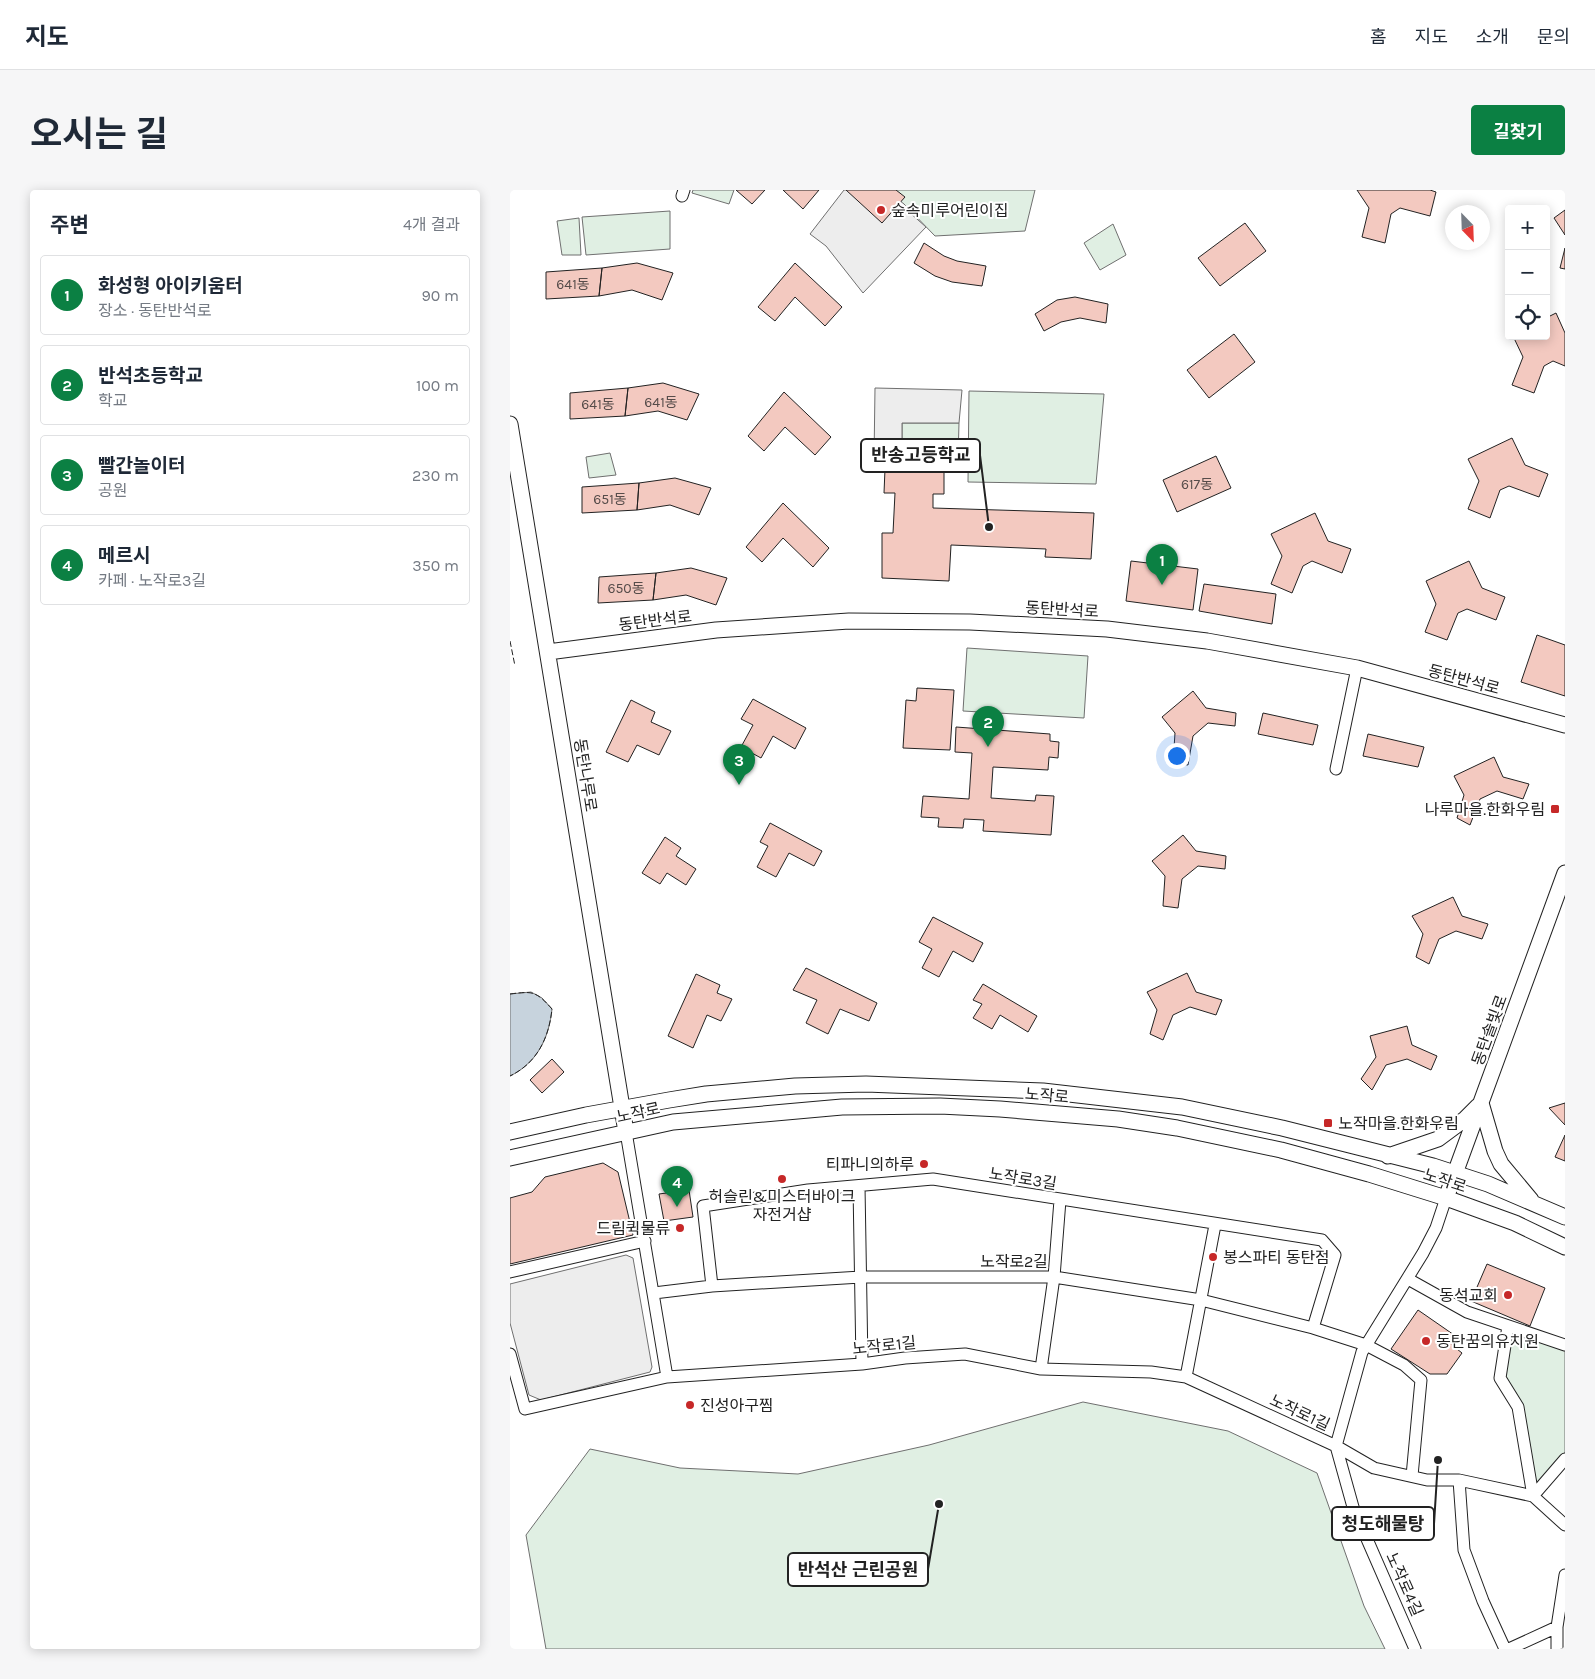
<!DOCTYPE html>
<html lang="ko">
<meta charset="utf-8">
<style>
:root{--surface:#fff;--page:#f6f6f7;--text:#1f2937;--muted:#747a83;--line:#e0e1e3;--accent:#0b8043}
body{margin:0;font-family:Karla,"Noto Sans KR",sans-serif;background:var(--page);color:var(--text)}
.controls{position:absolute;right:15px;top:15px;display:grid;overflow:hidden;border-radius:5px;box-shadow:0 2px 12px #0003}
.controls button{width:45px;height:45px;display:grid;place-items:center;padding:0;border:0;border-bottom:1px solid var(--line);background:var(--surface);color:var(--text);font:25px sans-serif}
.compass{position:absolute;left:935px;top:15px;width:45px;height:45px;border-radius:50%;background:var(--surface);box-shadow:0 2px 12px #0003;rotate:157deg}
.you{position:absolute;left:666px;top:565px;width:18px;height:18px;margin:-12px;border:4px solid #fff;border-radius:50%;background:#1a73e8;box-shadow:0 0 0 8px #1a73e833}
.badge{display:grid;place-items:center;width:32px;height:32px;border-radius:50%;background:var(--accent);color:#fff;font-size:16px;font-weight:700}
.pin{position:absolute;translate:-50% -41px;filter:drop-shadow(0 1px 2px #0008)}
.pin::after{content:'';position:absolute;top:26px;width:18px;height:15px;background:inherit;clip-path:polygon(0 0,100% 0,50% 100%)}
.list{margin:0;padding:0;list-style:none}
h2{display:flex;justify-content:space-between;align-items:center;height:65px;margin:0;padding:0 20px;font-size:21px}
h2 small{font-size:16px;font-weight:400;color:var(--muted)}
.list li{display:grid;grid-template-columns:32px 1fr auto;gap:15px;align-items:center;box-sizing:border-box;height:80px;margin:0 10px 10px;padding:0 10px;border:1px solid var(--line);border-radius:5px}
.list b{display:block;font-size:19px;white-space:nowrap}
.list p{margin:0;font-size:16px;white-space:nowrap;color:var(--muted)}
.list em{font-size:16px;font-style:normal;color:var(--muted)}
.icon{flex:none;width:28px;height:28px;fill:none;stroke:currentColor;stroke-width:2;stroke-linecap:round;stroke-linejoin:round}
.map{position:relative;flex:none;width:1055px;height:1459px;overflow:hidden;border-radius:5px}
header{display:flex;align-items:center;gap:30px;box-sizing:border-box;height:70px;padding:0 25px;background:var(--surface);border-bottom:1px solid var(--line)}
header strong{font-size:24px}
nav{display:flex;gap:28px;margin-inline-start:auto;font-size:18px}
.intro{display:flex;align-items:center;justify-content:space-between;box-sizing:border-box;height:120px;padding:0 30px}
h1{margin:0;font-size:35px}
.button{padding:12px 22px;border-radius:5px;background:var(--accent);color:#fff;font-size:18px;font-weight:700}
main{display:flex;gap:30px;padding:0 30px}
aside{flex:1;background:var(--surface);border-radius:5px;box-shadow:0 2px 12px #0003}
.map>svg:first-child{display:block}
.green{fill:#e0efe3;stroke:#6f6f6f}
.parking{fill:#ededed;stroke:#6f6f6f}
.water{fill:#c7d3dd;stroke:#6f6f6f}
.building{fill:#f3c9c0;stroke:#222}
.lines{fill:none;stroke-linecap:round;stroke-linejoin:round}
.minor-casing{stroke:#222;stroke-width:13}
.tertiary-casing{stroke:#222;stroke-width:17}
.minor{stroke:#fff;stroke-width:11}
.tertiary{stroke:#fff;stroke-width:15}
.fence{stroke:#222;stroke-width:1;stroke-dasharray:6 2.5;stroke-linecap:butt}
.poi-dot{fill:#c62828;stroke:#fff;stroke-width:2}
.labels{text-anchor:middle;stroke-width:4;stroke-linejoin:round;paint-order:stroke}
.number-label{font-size:14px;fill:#564c4a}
.poi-label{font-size:16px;fill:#222;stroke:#fff;text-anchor:start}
.street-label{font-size:16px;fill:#222;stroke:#fff}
.leader{fill:none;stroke:#222;stroke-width:2}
.callout-dot{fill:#222;stroke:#fff;stroke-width:2}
.callout{fill:#fff;stroke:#222;stroke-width:2}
.callout-label{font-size:18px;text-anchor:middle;font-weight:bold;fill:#222}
</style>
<header>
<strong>지도</strong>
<nav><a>홈</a><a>지도</a><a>소개</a><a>문의</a></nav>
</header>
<div class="intro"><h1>오시는 길</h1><a class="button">길찾기</a></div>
<main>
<aside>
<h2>주변<small>4개 결과</small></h2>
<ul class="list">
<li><span class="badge">1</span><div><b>화성형 아이키움터</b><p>장소 · 동탄반석로</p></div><em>90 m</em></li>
<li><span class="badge">2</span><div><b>반석초등학교</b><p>학교</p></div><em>100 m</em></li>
<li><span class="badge">3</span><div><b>빨간놀이터</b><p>공원</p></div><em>230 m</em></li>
<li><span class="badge">4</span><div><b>메르시</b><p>카페 · 노작로3길</p></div><em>350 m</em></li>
</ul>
</aside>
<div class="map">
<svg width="1055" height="1459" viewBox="0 0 1055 1459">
<rect width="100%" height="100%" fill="#fff"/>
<path class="green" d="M183,0H224L219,14L182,3Z
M376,0H525L515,41L425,46L394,14Z
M160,21V59L76,65L72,27Z
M69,28L71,65H52L47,31Z
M603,34L616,65L590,80L574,53Z
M459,201L594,204L586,294L458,292Z
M392,233H449L448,269H392Z
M100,263L106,285L79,288L76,267Z
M457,458L578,466L574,528L453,521Z
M1000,1140L1055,1160V1266L1024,1302L1010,1217L993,1190Z
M573,1212L718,1241L807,1283L854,1416L875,1459H36L16,1345L80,1259L170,1278L288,1284L419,1255Z"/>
<path class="parking" d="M334,0H374L416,37L353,103L316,56L300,44Z
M365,198L452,200L449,233H392V269H364Z
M116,1065L123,1068L142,1177L140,1182L31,1210L19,1205L0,1133V1094Z"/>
<path class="water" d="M21,802L32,808L42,819C39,848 27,873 0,886V804Z"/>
<path class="building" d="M226,0H255L242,14Z
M273,0H309L293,19Z
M336,0H386L395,7L372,33Z
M847,0H920L926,2L920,26L890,18L881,24L875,53L852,47L859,18Z
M1055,20V45L1044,28Z
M735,33L756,61L710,96L688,68Z
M414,53L434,66L447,71L476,76L472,96L442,92L425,86L404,73Z
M1055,58V79L1050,78Z
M127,73L163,83L152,110L122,100L89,106L92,78Z
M285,73L332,117L315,136L285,107L265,131L248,117Z
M92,78L89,106L36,109V82Z
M565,107L598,114L596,133L570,128L551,132L534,141L525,124L547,110Z
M1046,123L1055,143V176L1043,171L1034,176L1024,203L1002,195L1013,167L1003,146H1036V128Z
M724,144L745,172L699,208L677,180Z
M153,193L189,204L177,230L148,221L115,226L118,198Z
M118,198L115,226L60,229V203Z
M274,202L321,247L305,265L275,237L254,261L238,246Z
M1002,248L1015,275L1038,284L1029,307L999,296L990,300L980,328L958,319L969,291L958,269Z
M706,266L721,298L667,322L653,290Z
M375,279L434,281V304H423V318L584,323L581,369L535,367L536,359L441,355L439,391L372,388V343H383L385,303H374Z
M165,288L201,298L189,325L160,315L127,320L129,293Z
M129,293L127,320L72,323V297Z
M273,313L319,358L303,377L273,348L252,372L236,357Z
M805,323L818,351L841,359L832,383L802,371L793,376L782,403L761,394L772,366L761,344Z
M621,371L688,379L683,420L616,411Z
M959,371L972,398L995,407L986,430L957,419L948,423L937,450L915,442L926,414L916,391Z
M181,378L217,388L206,415L176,405L143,410L146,383Z
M146,383L143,410L88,413L89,387Z
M694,394L766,404L762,434L689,421Z
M1027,445L1055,455V506L1011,492Z
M407,498L444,500L440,560L393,558L396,510L406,511Z
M683,501L696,518L726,523L725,536L698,533L683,546L678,575L663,573L665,543L652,527Z
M243,509L296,538L285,559L263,546L251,568L231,557L243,535L231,529Z
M121,510L145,522L141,532L161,541L149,565L127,555L118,572L96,562Z
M753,523L808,535L803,555L748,544Z
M446,537L540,544V551L549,552L548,568L539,567L538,580L483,577L481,608L525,611L526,605L544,606L541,645L473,641L474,630L454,629L453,638L428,637L429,628L411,627L413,606L459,609L462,563L445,562Z
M858,544L914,557L908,577L853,566Z
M984,567L993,587L1019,594L1013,609L987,601L970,609L960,635L947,628L954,605L944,586Z
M260,633L312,661L304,676L279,663L266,687L247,677L258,656L250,652Z
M673,645L686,661L716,666L715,679L688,676L672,689L668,718L653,716L655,686L642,671Z
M155,647L171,658L166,666L186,679L176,695L157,683L150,694L132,683Z
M943,707L952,726L978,734L972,749L946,741L929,749L919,774L906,767L913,744L902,726Z
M423,727L473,753L463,772L443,761L429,787L412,778L422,759L409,752Z
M296,778L367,813L359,831L330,819L318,844L296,833L307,810L283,800Z
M677,783L686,802L712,810L706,825L680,817L663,825L653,850L640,844L647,820L637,802Z
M186,784L210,795L207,803L222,809L211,831L197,825L183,858L158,846Z
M473,794L527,826L518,842L490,825L482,839L463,828L472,814L463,810Z
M897,836L902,855L927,866L921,880L897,869L876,875L862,900L851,889L866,867L860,846Z
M42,869L54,882L32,903L20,890Z
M1055,913V935L1039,918Z
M1055,945V971L1045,967Z
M93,973L108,982L123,1045L0,1074V1008L22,1002L35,987Z
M179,1000L183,1027L154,1031L149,1004Z
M977,1074L1035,1098L1020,1136L961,1111Z
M908,1120L947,1147L942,1155L952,1163L937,1184H920L881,1159Z"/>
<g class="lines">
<defs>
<path id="minor" d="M172,6L174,0
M826,579L847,478
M116,942L157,1187
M349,996L352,1174
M0,1082L135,1051
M898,1089L957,1122L1055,1155
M202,1096L193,1016L298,1000L423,989L812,1050L825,1065L803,1138
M144,1103L202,1096L351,1087H544L691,1110L803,1138L856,1155L894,1175L911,1190L902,1286
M0,1164L15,1219L157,1187L352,1174L395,1168L455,1164L531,1179L641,1182L676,1187L826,1256L864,1278L917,1290H949L1023,1306L1008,1217L990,1188L998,1136
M531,1179L544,1087L550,1010
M676,1187L705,1035
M1055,1269L1023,1306L1055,1335
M949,1290L954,1360L973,1411L995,1459
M905,1459L843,1317L826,1256L852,1162L913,1063L926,1038L936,1008
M999,1459L1047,1437
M1047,1459V1437L1055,1385"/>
<path id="tertiary" d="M0,234L116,942
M38,462L206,440L339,431L460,432L597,439L697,451L847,478L1055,535
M971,913L985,961L991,974L1021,1010
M0,942L76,925L159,910L196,904L285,896L356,894L533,901L672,917L772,938L923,976L978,994L1055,1027
M878,966L928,949L955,929L968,916
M0,968L163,932L332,917L430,916L490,919L608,929L667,938L771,960L859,984L936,1008L1005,1033L1055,1057
M936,1008L1055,683"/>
</defs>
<use href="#minor" class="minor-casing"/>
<use href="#tertiary" class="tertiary-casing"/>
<use href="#minor" class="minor"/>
<use href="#tertiary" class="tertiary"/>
<path class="fence" d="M0,451L5,476
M0,804C23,801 26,801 42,819C39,848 27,873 0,886"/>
</g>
<g class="poi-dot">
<circle cx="371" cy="20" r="5"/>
<rect x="1040" y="614" width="10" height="10" rx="2.5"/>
<rect x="813" y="928" width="10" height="10" rx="2.5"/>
<circle cx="414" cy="974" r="5"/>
<circle cx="272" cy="989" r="5"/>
<circle cx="170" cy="1038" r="5"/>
<circle cx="703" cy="1067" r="5"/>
<circle cx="998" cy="1105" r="5"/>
<circle cx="916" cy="1151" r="5"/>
<circle cx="180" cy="1215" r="5"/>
</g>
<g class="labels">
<g class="number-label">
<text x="63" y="99">641동</text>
<text x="151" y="217">641동</text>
<text x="88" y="219">641동</text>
<text x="687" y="299">617동</text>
<text x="100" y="314">651동</text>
<text x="116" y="403">650동</text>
</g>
<g class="poi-label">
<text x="381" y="26">숲속미루어린이집</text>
<text x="1035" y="625" text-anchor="end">나루마을.한화우림</text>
<text x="828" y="939">노작마을.한화우림</text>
<text x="404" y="980" text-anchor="end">티파니의하루</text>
<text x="272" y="1012" text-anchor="middle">허슬린&amp;미스터바이크<tspan x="272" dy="18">자전거샵</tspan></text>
<text x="160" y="1044" text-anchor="end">드림퀵물류</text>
<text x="713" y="1073">봉스파티 동탄점</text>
<text x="988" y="1111" text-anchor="end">동석교회</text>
<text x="926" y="1157">동탄꿈의유치원</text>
<text x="190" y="1221">진성아구찜</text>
</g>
<g class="street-label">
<text transform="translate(552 419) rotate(3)" y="6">동탄반석로</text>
<text transform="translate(145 430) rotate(-7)" y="6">동탄반석로</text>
<text transform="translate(954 489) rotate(15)" y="6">동탄반석로</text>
<text transform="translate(76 585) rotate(81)" y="6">동탄나루로</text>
<text transform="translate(979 840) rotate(-70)" y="6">동탄솔빛로</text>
<text transform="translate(537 905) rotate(5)" y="6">노작로</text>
<text transform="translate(128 922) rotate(-12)" y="6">노작로</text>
<text transform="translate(513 988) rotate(9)" y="6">노작로3길</text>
<text transform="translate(935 990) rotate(18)" y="6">노작로</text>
<text x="504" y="1077">노작로2길</text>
<text transform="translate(374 1155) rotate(-6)" y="6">노작로1길</text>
<text transform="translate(790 1222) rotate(25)" y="6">노작로1길</text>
<text transform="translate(895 1394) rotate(66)" y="6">노작로4길</text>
</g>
</g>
<path class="leader" d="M479 337L470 265M928 1270L924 1334M429 1314L418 1379"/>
<g class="callout-dot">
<circle cx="479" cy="337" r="5"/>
<circle cx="928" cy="1270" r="5"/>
<circle cx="429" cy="1314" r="5"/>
</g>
<g class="callout">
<rect x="351" y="249" width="119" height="33" rx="5"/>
<rect x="822" y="1317" width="102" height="33" rx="5"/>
<rect x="278" y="1363" width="140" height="33" rx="5"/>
</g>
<g class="callout-label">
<text x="411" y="271">반송고등학교</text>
<text x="873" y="1340">청도해물탕</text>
<text x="348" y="1386">반석산 근린공원</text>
</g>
</svg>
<div class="controls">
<button>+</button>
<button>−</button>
<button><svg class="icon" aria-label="locate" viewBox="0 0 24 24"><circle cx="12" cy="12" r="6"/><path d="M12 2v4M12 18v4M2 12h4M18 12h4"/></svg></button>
</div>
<svg class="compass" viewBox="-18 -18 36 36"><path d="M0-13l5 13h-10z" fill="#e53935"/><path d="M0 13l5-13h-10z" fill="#747a83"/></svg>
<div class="you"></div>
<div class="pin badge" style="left:652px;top:395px">1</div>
<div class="pin badge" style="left:478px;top:557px">2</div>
<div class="pin badge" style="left:229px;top:595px">3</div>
<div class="pin badge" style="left:167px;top:1017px">4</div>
</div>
</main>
